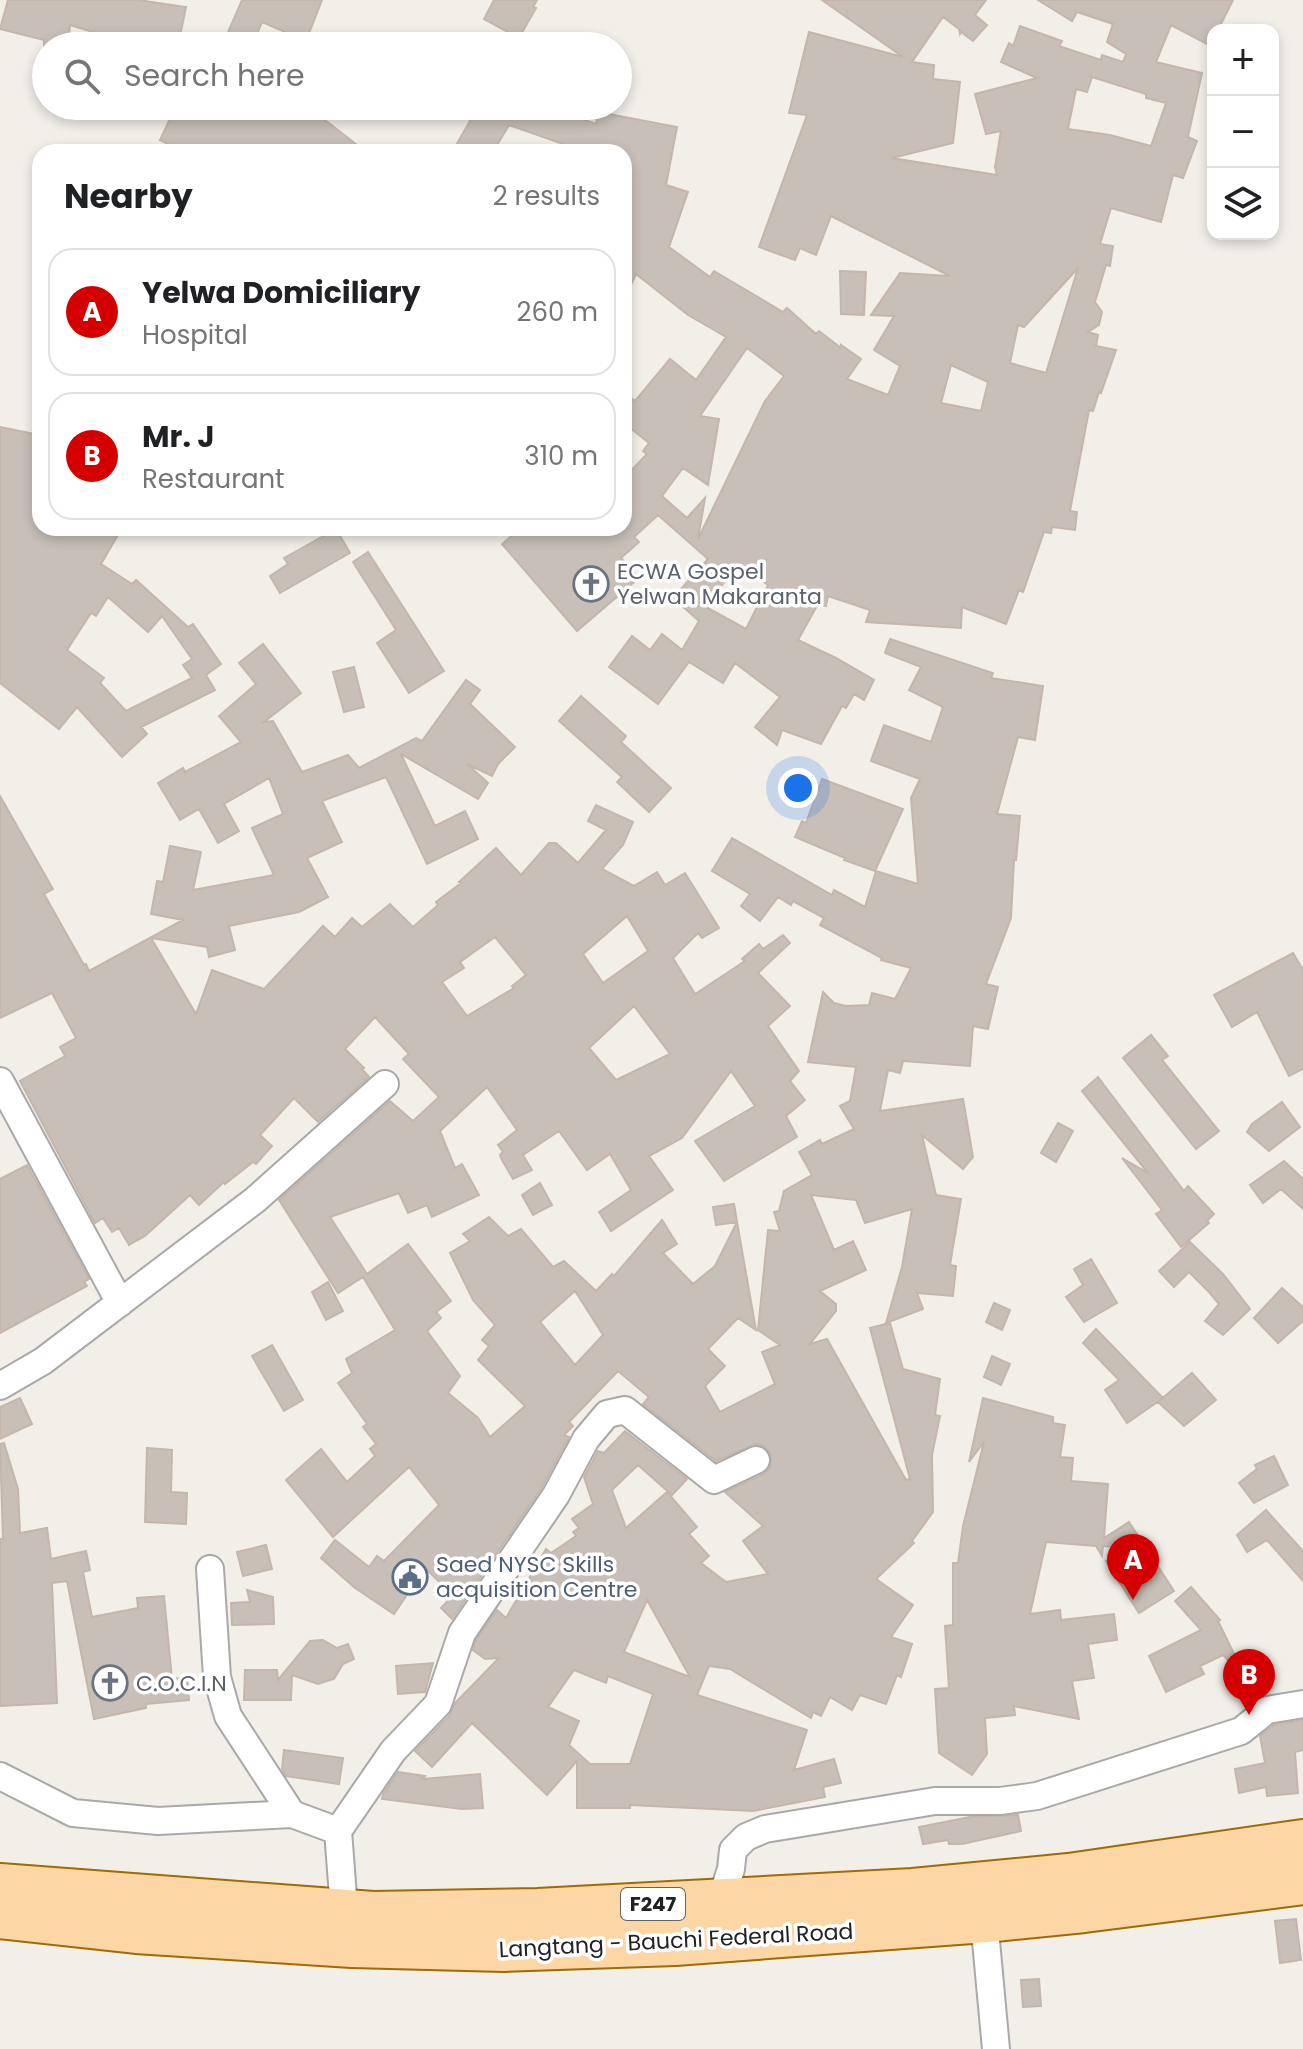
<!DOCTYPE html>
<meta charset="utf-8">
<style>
:root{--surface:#fff;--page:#f6f6f6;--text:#202124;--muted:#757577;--line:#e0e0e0;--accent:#d40000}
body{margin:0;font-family:Poppins,sans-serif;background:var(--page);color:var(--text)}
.controls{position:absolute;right:24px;top:24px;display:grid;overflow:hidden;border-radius:16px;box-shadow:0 4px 12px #0003}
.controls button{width:72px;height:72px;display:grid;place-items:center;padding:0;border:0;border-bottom:2px solid var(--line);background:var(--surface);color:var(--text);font:40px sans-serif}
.you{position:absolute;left:798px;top:788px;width:28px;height:28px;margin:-20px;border:6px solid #fff;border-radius:50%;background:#1a73e8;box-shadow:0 0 0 12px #1a73e833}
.badge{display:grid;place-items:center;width:52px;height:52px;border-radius:50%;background:var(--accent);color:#fff;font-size:26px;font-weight:700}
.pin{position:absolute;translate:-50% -66px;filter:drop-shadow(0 2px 4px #0008)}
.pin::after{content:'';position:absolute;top:42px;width:28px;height:24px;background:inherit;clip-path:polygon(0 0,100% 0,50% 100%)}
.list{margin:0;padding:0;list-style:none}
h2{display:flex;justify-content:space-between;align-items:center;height:104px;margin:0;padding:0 32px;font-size:34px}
h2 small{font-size:26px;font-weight:400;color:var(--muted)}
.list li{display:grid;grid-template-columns:52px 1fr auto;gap:24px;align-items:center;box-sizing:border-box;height:128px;margin:0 16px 16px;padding:0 16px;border:2px solid var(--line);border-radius:24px}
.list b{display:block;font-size:30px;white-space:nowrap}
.list p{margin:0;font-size:26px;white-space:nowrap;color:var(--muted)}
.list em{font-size:26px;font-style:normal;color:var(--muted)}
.icon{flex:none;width:44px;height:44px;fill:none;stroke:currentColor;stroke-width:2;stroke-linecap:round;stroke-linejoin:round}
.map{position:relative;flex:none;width:1303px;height:2049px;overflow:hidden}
.search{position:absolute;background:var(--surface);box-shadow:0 4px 12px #0003;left:32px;top:32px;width:600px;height:88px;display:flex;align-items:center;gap:20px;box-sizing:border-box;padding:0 28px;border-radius:44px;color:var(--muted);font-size:30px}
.panel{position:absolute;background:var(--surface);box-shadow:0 4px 12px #0003;left:32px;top:144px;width:600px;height:392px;border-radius:24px}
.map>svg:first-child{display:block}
.building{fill:#c7bfb8;stroke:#c4b6ab;stroke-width:2;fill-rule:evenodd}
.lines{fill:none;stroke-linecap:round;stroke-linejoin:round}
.minor-casing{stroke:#a9a9a9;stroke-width:30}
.primary-casing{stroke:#a06b00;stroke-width:46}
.minor{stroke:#fff;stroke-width:26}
.primary{stroke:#fcd6a4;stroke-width:42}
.labels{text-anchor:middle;stroke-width:7;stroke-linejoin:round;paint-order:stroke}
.shield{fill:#fff;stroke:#646464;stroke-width:2}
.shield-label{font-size:20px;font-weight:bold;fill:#222}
.worship-label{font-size:22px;fill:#5b616d;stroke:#fff;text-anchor:start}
.service-label{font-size:22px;fill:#4e5e75;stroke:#fff;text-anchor:start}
.street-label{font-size:22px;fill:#222;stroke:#fff}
</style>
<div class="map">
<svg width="1303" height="2049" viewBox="0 0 1303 2049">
<rect width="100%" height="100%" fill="#f2efe9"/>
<path class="building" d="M8,0H138L186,7L178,46H125L126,42L70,25L68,46H44V40L0,29Z
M242,0H322L306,41L262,22L252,46H222Z
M494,0H537L533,7L536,8L519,38L484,19Z
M822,0H986L975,15L987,25L973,41L961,32L960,34L959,29L943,17L912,62L934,65L933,79L960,82L953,143L892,158L997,175L995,167L1001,131L986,134L975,94L1037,78L1001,62L1009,43L1013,46L1020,26L1062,41L1059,46L1101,60L1102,55L1123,62L1126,54L1107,42L1113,24L1077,12L1072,21L1038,0H1233L1218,30H1213V47L1171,25L1156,62L1202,73L1188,137L1197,141L1183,178L1173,175L1161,222L1111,208L1100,244L1113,246L1110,266L1106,265L1095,302L1102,312L1099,325L1088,332L1098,335L1096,346L1116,350L1101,393L1099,392L1093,411L1089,410L1070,511L1077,512L1075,530L1052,527L1051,533L1044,532L1023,592L1019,590L1006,624L962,607L961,628L866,622L870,610L828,596L826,606L818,604L798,640L836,658L874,680L864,700L854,694L846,708L842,706L821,744L782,730L777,745L755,727L780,697L735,663L723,683L689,662L658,704L609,667L632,636L650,650L662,634L682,650L699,621L673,598L708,559L658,515L634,537L639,542L621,558L639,578L577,631L502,544L521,528H624V478L647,454L643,451L649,443L624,423V393L635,401L670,359L696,380L726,337L688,315L636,274L624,300V152H586L509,125L493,152H452L470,121L459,106H547L596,124L598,112L677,127L666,185L688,192L669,247L710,277L714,271L783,312L787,308L816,334L819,331L841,348V345L861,359L847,379L888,395L900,366L874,350L894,316L871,315L900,273L950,276L831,216L816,255L800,248L795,260L759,247L807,115L789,113L809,32L903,57ZM1092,77L1146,94V98L1166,103L1151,146L1110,135L1068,129L1076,89L1087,92ZM1078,268L1046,373L1010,363L1018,325L1024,327ZM747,348L784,376L765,401L698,539L705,498L687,518L662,496L683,468L708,485L719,419L700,416ZM951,365L988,382L981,411L941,403ZM739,565L768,585L746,629L704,606Z
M176,106H307L366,152H184L160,140Z
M840,271L866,272L864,315L841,314Z
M0,427L40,435V528H122L101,564L132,584L136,580L188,627L193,624L221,664L206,675L215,690L141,727L147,734L122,757L77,707L59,729L0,683ZM108,597L148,632L162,616L192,659L183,665L192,678L126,711L100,683L104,678L67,650L91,613L96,616Z
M336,529L350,553L280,593L270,576L288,564L284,558Z
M368,552L444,671L409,693L377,643L396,630L353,562Z
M890,639L993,673L991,678L1043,686L1035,740L1018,737L997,814L1020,816L1016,860H1014L1011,918L986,984L998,987L988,1029L973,1026L970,1066L903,1061L900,1073L888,1070L880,1111L963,1099L973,1157L963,1169L922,1135L936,1195L961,1199L950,1265L956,1266L953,1296L917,1293L923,1309L886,1323L902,1267L912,1209L865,1223L856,1200L811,1195L834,1250L853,1241L866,1270L820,1291L836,1304V1311L810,1344L827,1339L906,1480L910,1479L870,1328L890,1323L903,1369L940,1379L935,1415L940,1416L932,1455L933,1512L912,1541L914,1543L876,1579L913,1605L891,1637L912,1644L901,1677L897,1675L886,1704L860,1695L852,1710L830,1697L821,1716L813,1712L811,1718L730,1669L709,1666L697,1695L807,1730L794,1770L834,1759L841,1783L823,1787L825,1797L753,1811L630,1805V1808H577V1761L547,1795L472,1723L432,1767L415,1751L450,1715L455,1703L499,1658L485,1659L473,1650L476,1640L497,1610L506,1618L546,1549L551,1553L576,1536L573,1532L579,1528L572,1519L593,1504L584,1477L598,1451L604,1453L625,1431L687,1479L672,1495L638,1465L612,1490L626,1528L667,1492L697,1527L689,1534L709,1556L701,1563L726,1582L768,1574L743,1541L763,1526L725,1492L764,1474L770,1468L771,1454L764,1446L756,1444L716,1461L643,1404L649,1397L618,1371L569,1422L573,1426L564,1435L569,1437L542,1487L452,1619L441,1608L453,1595L425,1568L394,1614L355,1588L321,1558L335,1540L369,1567L377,1556L384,1561L439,1505L409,1467L333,1537L286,1480L321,1449L347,1482L375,1456L370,1449L376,1444L363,1427L367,1424L338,1383L352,1373L346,1359L395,1330L363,1277L338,1293L279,1200L390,1101L413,1121L439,1097L403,1059L409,1054L375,1017L345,1049L364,1068L362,1069L369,1077L318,1122L294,1098L260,1135L272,1146L256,1164L253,1162L225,1184L224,1182L199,1205L190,1195L145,1236L129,1245L119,1228L112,1232L103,1218L95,1223L20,1081L65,1056L60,1047L76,1038L52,993L0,1018V796L53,889L44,894L84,965L86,964L89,971L183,920L151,914L157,881L163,882L170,846L201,852L193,890L274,875L252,828L283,814L269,778L224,804L239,831L218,843L199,809L180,820L158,783L183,768L185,772L241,742L219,716L256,684L239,663L263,644L301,693L264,722L273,721L302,772L348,755L359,768L416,738L422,741L466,680L480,690L470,704L515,747L498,764L492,776L467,764L488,783L478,799L401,754L435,826L465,811L478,839L427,864L386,777L322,801L342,842L307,858L328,897L299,912L229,926L235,950L209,957L207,947L151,938L196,1014L212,970L264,989L323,926L335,937L352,918L362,927L390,904L413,927L438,905L436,902L461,883L459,882L496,848L521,875L549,843H556L578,863L606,830L588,821L596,805L633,822L623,845L602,869L634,886L657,872L665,885L685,873L719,928L702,938L698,933L673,958L695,994L745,961L742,959L759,944L763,949L783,935L790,943L758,973L790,1006L768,1026L799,1071L790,1081L805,1100L786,1116L797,1137L724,1181L695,1141L755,1106L731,1071L682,1138L649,1156L673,1190L611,1231L599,1212L631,1190L610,1154L587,1170L559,1131L523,1155L532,1170L513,1179L502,1160L500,1155L503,1152L498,1145L517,1130L487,1087L440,1131L455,1168L462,1164L479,1195L432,1217L427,1205L408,1213L399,1193L330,1217L367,1274L408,1244L451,1301L436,1312L441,1318L427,1331L460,1376L448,1393L478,1418L490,1437L525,1406L478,1360L489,1346L482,1340L495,1325L473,1300L450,1253L470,1241L463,1234L489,1217L508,1236L521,1229L553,1267L564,1261L596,1291L612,1274L614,1276L662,1220L677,1244L663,1253L693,1284L715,1266L737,1222L756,1330L738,1318L708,1349L725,1366L705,1386L720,1412L775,1384L762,1352L780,1345L758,1330L768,1230L780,1231L774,1212L779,1211L784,1191L812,1175L799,1152L820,1140L822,1144L854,1129L840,1106L850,1101L856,1067L808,1062L823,992L834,1003L846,1006L869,1005L872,993L895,999L911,968L881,960L882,958L820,925L824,918L793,901L791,905L778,897L760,921L741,906L750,894L712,871L732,838L832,895L834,890L865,907L876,871L918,884L911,798L920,779L871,761L884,725L931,742L943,707L909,690L921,667L885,653ZM627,916L648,951L603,983L583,954ZM495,937L526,975L512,986L514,988L467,1016L442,982L464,968L460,962ZM634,1006L670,1054L616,1080L589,1048ZM575,1291L603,1335L575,1365L540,1322ZM647,1600L690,1677L624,1652ZM574,1670L606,1683L608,1676L653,1694L630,1764H590L569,1745L579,1721L548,1707Z
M354,667L364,707L344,712L333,672Z
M581,696L626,736L621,742L671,788L649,812L617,782L622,777L559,721Z
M822,779L903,809L875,871L844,860L845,858L795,837L802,821L806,823Z
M1293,953L1303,970V1069L1289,1076L1257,1012L1232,1027L1214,995Z
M1151,1035L1168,1056L1162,1060L1219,1131L1196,1149L1123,1058Z
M1098,1077L1184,1191L1188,1186L1214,1214L1207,1221L1209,1223L1181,1247L1156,1214L1162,1210L1122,1158L1148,1173L1082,1091Z
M1282,1102L1300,1127L1269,1151L1247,1132L1252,1124Z
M1058,1123L1073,1131L1056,1162L1041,1153Z
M1284,1161L1303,1179V1209L1281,1189L1263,1203L1250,1185Z
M27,1165L89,1279L84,1282L87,1286L0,1333V1179Z
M540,1183L552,1205L533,1215L522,1195Z
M734,1204L737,1222L716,1225L713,1207Z
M1190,1242L1223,1274L1250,1309L1223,1335L1205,1321L1219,1304L1209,1292L1189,1272L1174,1287L1159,1271Z
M1091,1259L1117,1303L1084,1322L1066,1297L1083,1285L1074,1269Z
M328,1282L343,1311L326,1320L312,1292Z
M1282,1288L1303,1307V1321L1278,1343L1254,1318Z
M994,1303L1010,1310L1002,1330L986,1322Z
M1096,1329L1163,1398L1127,1423L1105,1390L1119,1380L1083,1343Z
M272,1345L303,1400L284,1411L252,1356Z
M992,1356L1010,1364L1001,1385L984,1377Z
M1192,1373L1216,1400L1184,1426L1158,1402Z
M20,1398L32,1424L0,1439V1407Z
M983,1398L1053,1417V1423L1065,1425L1060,1457L1073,1458L1071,1481L1108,1484L1104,1538L1129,1522L1174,1591L1139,1613L1106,1561L1125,1548L1103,1546L1102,1556L1096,1546L1046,1542L1030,1614L1060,1610L1061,1620L1114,1614L1117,1640L1088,1644L1094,1678L1072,1681L1079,1719L1014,1706L1015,1715L985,1718L987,1754L972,1775L939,1753L935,1689L949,1688L945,1626L953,1625V1563H958L963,1526L984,1442L969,1462Z
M4,1443L18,1489L20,1533L47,1528L51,1559L86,1551L90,1570L83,1572L92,1617L138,1608L137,1598L164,1596L172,1679L187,1677L189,1700L146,1704V1708L94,1719L67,1581L52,1583L57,1703L0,1706V1539H3L0,1444Z
M147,1448L172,1450L171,1492L187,1493L186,1524L145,1522Z
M1274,1456L1288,1485L1254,1503L1239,1483L1257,1469L1255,1465Z
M1266,1510L1303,1551V1581L1267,1540L1247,1552L1237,1535Z
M266,1545L272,1569L243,1576L237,1552Z
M1191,1587L1220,1620L1218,1621L1240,1666L1236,1669L1223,1655L1200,1666L1204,1674L1166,1692L1149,1656L1201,1630L1175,1601Z
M247,1590L273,1597L274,1624L232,1625L231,1603L250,1602Z
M323,1640L337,1648L348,1644L354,1659L343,1664L334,1679L318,1684L292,1675L291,1700H244L245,1670H277L278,1680L310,1641Z
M433,1663L425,1692L398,1694L396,1666Z
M1303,1720V1750L1295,1752L1298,1793L1267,1796L1266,1787L1239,1793L1235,1769L1265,1763L1260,1736L1274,1725Z
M284,1750L343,1758L339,1784L286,1776L282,1769Z
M398,1772L425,1776L422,1779L480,1774L483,1808L462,1809L382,1799L383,1794Z
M1018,1815L1021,1831L962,1844H949L948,1840L923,1844L919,1827L970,1817Z
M1296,1919L1301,1960L1280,1963L1275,1921Z
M1039,1979L1041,2006L1023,2007L1021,1980Z"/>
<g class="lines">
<defs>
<path id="minor" d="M0,1081L120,1303
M0,1386L43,1361L255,1200L385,1084
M210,1569L217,1677L228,1716L292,1814
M0,1776L73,1813L158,1821L292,1814L338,1831
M721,1900L731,1869L733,1850L746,1837L765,1829L935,1801H1000L1037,1796L1241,1731L1267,1710L1303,1704
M344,1909L338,1831L393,1751L438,1704L462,1633L556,1495L586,1439L607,1414L625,1410L714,1480L756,1460
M983,1909L996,2049"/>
<path id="primary" d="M0,1885L373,1913L538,1910L913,1890L1069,1875L1303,1841
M0,1917L136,1932L352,1946L504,1950L675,1944L985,1921L1084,1911L1303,1883"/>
</defs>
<use href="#minor" class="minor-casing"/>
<use href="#primary" class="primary-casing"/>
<use href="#minor" class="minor"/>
<use href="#primary" class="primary"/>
</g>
<defs>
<symbol id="church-ring" viewBox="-11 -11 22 22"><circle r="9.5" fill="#fff" stroke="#6b7280" stroke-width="1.5"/><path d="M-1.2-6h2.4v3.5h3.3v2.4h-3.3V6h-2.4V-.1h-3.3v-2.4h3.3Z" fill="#6b7280"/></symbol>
<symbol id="civic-ring" viewBox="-11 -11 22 22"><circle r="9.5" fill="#fff" stroke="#5c6f8a" stroke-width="1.5"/><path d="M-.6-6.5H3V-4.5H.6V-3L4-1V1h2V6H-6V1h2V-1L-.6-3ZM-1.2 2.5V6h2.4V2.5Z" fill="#5c6f8a"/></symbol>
</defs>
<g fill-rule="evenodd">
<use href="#church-ring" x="571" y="564" width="40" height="40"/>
<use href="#civic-ring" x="390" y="1557" width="40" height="40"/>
<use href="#church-ring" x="90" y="1663" width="40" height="40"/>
</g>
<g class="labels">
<rect class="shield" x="621" y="1888" width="64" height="32" rx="6"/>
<g class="shield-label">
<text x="653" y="1911">F247</text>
</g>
<g class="worship-label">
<text x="617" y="579">ECWA Gospel<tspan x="617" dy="25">Yelwan Makaranta</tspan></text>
<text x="136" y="1691">C.O.C.I.N</text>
</g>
<g class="service-label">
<text x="436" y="1572">Saed NYSC Skills<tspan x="436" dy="25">acquisition Centre</tspan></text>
</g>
<g class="street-label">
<text transform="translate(676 1940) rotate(-3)" y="8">Langtang - Bauchi Federal Road</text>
</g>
</g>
</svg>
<div class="controls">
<button>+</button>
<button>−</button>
<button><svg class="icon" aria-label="layers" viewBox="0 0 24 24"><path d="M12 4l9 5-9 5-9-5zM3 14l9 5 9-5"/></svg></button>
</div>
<div class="you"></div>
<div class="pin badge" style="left:1133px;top:1600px">A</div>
<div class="pin badge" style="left:1249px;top:1715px">B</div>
<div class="search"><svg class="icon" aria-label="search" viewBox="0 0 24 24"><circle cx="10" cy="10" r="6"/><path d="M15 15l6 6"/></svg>Search here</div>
<section class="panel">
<h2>Nearby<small>2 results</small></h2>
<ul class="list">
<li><span class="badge">A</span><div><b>Yelwa Domiciliary</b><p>Hospital</p></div><em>260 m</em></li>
<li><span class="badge">B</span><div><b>Mr. J</b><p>Restaurant</p></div><em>310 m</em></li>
</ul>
</section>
</div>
